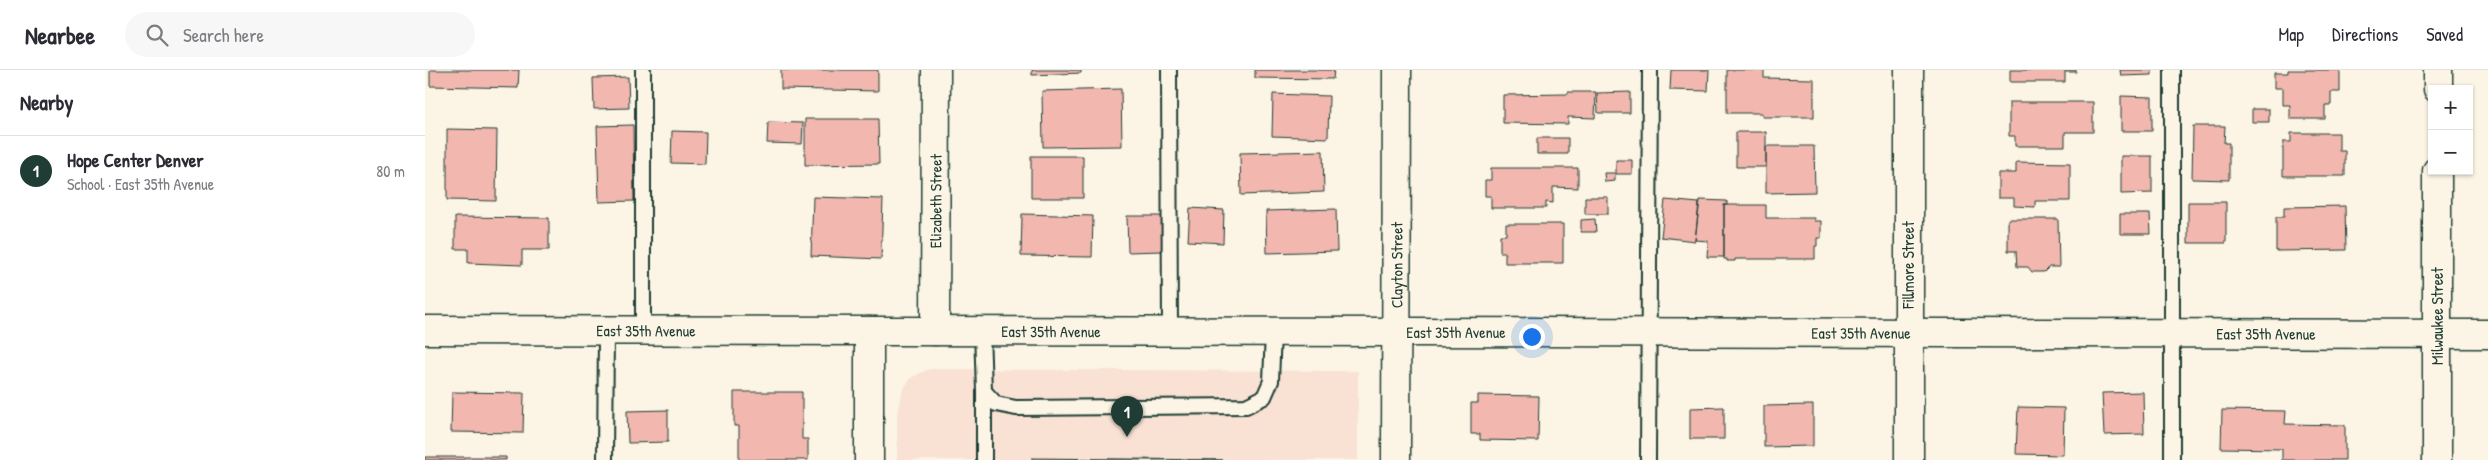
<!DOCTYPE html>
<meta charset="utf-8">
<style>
:root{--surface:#fff;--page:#f7f7f7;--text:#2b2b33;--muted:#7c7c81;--line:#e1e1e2;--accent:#1f3d34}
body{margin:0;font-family:"Patrick Hand",sans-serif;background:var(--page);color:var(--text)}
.controls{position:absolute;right:15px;top:15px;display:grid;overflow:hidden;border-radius:0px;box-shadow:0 1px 4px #0004}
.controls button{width:45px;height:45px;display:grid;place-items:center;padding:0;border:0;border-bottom:1px solid var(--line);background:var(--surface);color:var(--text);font:25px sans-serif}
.you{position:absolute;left:1106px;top:266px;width:18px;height:18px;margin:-12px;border:4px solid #fff;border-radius:50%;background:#1a73e8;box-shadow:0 0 0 8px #1a73e833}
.badge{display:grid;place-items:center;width:32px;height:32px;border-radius:50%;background:var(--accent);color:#fff;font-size:16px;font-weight:700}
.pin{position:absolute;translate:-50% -41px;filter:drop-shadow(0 1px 2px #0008)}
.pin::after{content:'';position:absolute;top:26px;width:18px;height:15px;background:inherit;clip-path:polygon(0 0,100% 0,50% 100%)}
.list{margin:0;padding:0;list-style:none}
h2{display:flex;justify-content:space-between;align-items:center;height:65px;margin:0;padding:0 20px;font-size:21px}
h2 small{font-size:16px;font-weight:400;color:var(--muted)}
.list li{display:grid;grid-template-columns:32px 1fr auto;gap:15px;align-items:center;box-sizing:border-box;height:70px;padding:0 20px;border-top:1px solid var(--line)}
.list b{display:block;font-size:19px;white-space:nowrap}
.list p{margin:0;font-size:16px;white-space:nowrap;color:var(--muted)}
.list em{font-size:16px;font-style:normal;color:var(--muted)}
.icon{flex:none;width:28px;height:28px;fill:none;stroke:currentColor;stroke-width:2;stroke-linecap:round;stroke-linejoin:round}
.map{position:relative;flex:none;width:2063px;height:390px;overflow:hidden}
header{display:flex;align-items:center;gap:30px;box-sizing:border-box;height:70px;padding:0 25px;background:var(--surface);border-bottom:1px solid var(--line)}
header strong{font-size:24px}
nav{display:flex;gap:28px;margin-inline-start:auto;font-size:18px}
.search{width:350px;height:45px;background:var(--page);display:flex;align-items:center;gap:12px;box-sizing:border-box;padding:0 18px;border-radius:28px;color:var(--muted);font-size:19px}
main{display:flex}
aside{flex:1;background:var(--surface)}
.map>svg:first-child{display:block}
.built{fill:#f9e2d4}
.building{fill:#f2b7ae;stroke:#1f3d34}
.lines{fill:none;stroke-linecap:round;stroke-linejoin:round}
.lane-casing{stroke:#1f3d34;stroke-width:18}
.street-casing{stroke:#1f3d34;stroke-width:31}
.lane{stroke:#fcf5e5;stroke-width:14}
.street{stroke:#fcf5e5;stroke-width:28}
.labels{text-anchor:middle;stroke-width:4.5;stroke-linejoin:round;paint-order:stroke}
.street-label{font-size:16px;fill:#1f3d34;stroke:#fcf5e5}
</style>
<header>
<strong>Nearbee</strong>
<div class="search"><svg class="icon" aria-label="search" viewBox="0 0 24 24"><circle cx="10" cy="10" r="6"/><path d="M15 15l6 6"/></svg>Search here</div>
<nav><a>Map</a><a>Directions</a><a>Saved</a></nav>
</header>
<main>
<aside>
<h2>Nearby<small></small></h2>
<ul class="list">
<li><span class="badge">1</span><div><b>Hope Center Denver</b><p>School · East 35th Avenue</p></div><em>80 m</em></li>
</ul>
</aside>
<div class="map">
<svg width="2063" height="390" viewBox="0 0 2063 390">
<rect width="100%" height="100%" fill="#fcf5e5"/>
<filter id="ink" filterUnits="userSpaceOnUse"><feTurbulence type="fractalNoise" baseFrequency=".02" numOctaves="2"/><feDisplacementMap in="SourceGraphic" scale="10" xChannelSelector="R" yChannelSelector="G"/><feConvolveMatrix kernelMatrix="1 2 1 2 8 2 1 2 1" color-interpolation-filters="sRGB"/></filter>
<g filter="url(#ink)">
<path class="built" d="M504,299L933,301V390H472V344L478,319L487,307Z"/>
<path class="building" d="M5,0H94L93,18L5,16Z
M356,0H453V21L356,19Z
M607,0H656V3L607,5Z
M830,0H909L908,9L830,8Z
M1246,0H1284L1283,21L1245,20Z
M1302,0H1339V8L1389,9V47H1337V43H1302Z
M1585,0H1651V2H1640V12H1585Z
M1695,0H1727V5L1696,6Z
M1863,0H1915V22H1906V35H1900V49H1865V35H1858V18H1849V3H1863Z
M203,7L204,38L169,39L168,8Z
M696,19L697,76L618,77L617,21Z
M1143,22H1171L1170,48L1143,47V54L1078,53V25L1143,24Z
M1205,22V43H1173L1172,23Z
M848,24L904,26L903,68L847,66Z
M1696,26L1727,27V61H1696Z
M1584,32H1668V62H1640V76H1590V66H1584Z
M1827,39H1844V52H1827Z
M380,49H453L454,94L380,95Z
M343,52L378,53L377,74L342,73Z
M208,55L209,131L174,132L172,56Z
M1768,56H1800L1799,73H1804V110L1767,109Z
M22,59L72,60L71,131L22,130Z
M247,61L281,62L280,94L246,93Z
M1311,62H1341V97H1311Z
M1866,63H1914V81H1920V106H1858V72H1866Z
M1112,68H1143V84H1112Z
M1341,76H1389L1390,122L1341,123Z
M898,81L899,122L816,125L815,83Z
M606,86H658V128H606Z
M1696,86H1727V123L1696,124Z
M1191,90H1207V104H1191Z
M1591,92L1645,93V131H1610V137L1589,136V128H1573V103H1591Z
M1066,98H1153V118L1128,117V133L1121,132V138H1066V126H1060V110H1066Z
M1179,103H1190V111L1180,112Z
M388,127L458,129L456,189L386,186Z
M1160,127H1183V144H1160Z
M1240,130L1274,133L1270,171L1236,167Z
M1275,130L1302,131V135H1299V187H1282L1283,171L1270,170Z
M1763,132H1801V173H1763Z
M1299,135H1341V148H1389V151H1396V168H1392V176H1390V189H1310V191H1302V189H1299Z
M1920,136L1921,180L1851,181V147H1859V137Z
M765,138L799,140L798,173L763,171Z
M911,139L912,181L842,183L841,141Z
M597,144L668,146L667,187L596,186Z
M1695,144H1725L1726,164H1695Z
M702,146H737V181L703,182Z
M30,147L124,148V180H97V195L43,193V179H30Z
M1170,149L1171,162H1156V150Z
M1583,149H1633L1634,197H1624L1619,202H1607L1603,197H1592L1591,181H1583Z
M1081,154H1138V193H1080V182H1075V165H1081Z
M27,322L99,323L98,363L26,362Z
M309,322H377V369H383V390H314V356H309Z
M1718,322L1719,364L1679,365L1677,323Z
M1053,325L1114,326L1113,371L1055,370V364H1046V333H1053Z
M1388,335V376L1339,377V336Z
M1299,337V369H1265V338Z
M1593,337L1639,338L1638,385L1591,384Z
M243,340V372L203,373L202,341Z
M1797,340L1861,341L1860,354L1920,355V390H1857V379L1796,378Z
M0,387H81V390H0Z
M607,388L797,390H607Z"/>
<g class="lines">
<defs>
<path id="lane" d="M218,0V261
M744,0L745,262
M1747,0V390
M557,261L559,321L571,334L591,338L821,336L839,327L846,311L848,262
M180,390L181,261
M559,390V321
M1223,390L1225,0"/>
<g id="street">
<path d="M1484,0V390"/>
<path d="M2013,19V0"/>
<path id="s1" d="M0,260L2063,264"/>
<path d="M444,261V390"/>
<path id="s2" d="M510,261L511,0"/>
<path id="s3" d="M971,390L972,0"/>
<path d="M2012,390V101"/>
</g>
</defs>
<use href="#lane" class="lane-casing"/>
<use href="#street" class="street-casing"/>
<use href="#lane" class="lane"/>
<use href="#street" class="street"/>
</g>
</g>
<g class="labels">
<g class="street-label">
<text dy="6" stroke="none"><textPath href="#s2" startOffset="130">Elizabeth Street</textPath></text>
<text dy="6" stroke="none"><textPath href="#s3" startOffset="195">Clayton Street</textPath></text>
<text transform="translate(1483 195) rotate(-90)" y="6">Fillmore Street</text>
<text transform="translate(2012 246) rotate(-90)" y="6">Milwaukee Street</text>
<text dy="6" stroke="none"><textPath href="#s1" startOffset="221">East 35th Avenue</textPath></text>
<text dy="6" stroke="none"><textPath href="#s1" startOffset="626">East 35th Avenue</textPath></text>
<text dy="6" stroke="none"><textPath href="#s1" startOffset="1031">East 35th Avenue</textPath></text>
<text dy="6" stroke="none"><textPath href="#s1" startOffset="1436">East 35th Avenue</textPath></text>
<text dy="6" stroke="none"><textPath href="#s1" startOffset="1841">East 35th Avenue</textPath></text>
</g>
</g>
</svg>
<div class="controls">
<button>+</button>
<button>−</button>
</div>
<div class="you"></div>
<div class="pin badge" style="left:702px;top:367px">1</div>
</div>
</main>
